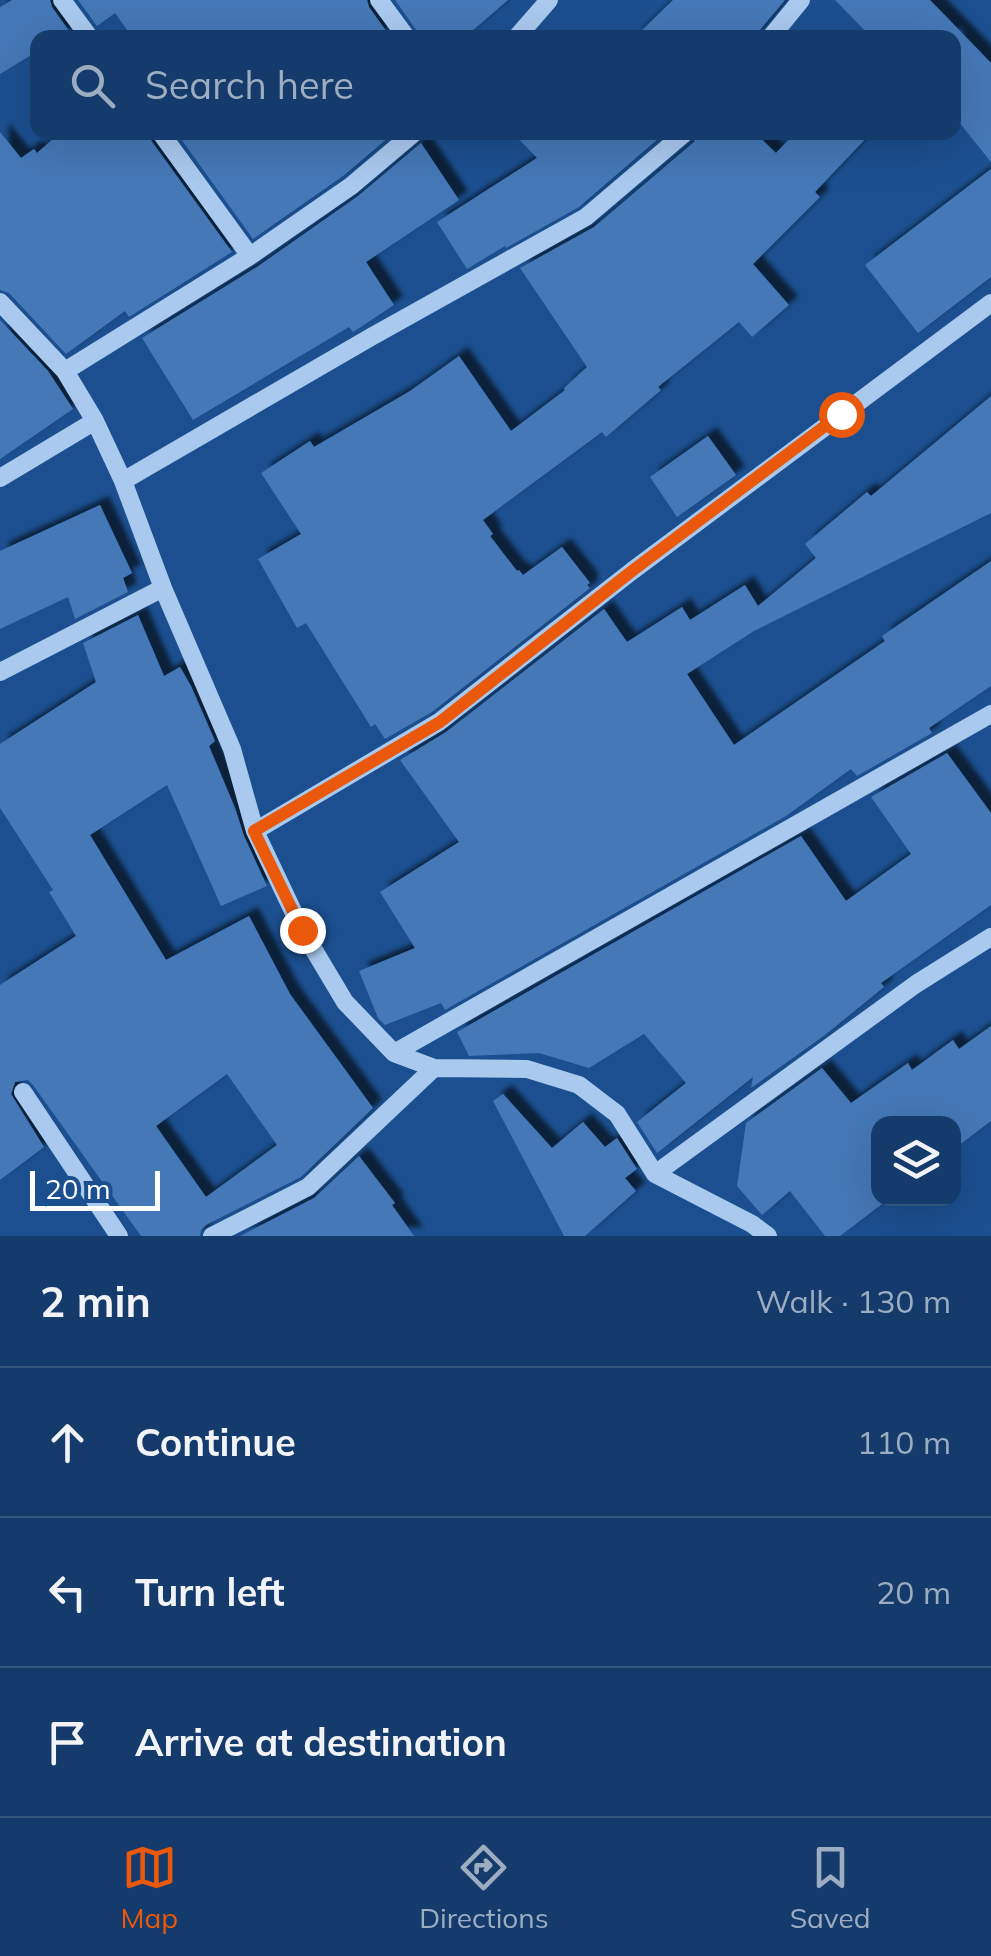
<!DOCTYPE html>
<meta charset="utf-8">
<style>
:root{--surface:#143b6b;--page:#1d4271;--text:#f1f3f6;--muted:#9dadc1;--line:#33557e;--accent:#ea580c}
body{margin:0;font-family:Mulish,sans-serif;background:var(--page);color:var(--text)}
.controls{position:absolute;right:30px;bottom:30px;display:grid;overflow:hidden;border-radius:20px;box-shadow:0 10px 40px #0002}
.controls button{width:90px;height:90px;display:grid;place-items:center;padding:0;border:0;border-bottom:2px solid var(--line);background:var(--surface);color:var(--text);font:50px sans-serif}
.scale{position:absolute;left:30px;bottom:25px;width:130px;box-sizing:border-box;padding-left:10px;border:5px solid #fff;border-top:0;font-size:28px;line-height:35px;white-space:nowrap;color:#fff;-webkit-text-stroke:8px #1b4f8f;paint-order:stroke}
.stop{position:absolute;width:30px;height:30px;margin:-22px;border:8px solid #ea580c;border-radius:50%;background:#fff}
.stop.end{background:#ea580c;border-color:#fff;box-shadow:0 2px 10px #0008}
.list{margin:0;padding:0;list-style:none}
h2{display:flex;justify-content:space-between;align-items:center;height:130px;margin:0;padding:0 40px;font-size:42px}
h2 small{font-size:32px;font-weight:400;color:var(--muted)}
.list li{display:grid;grid-template-columns:65px 1fr auto;gap:30px;align-items:center;box-sizing:border-box;height:150px;padding:0 40px;border-top:2px solid var(--line)}
.list b{display:block;font-size:38px;white-space:nowrap}
.list em{font-size:32px;font-style:normal;color:var(--muted)}
.icon{flex:none;width:55px;height:55px;fill:none;stroke:currentColor;stroke-width:2;stroke-linecap:round;stroke-linejoin:round}
.map{position:relative;flex:none;width:991px;height:1236px;overflow:hidden}
.search{position:absolute;background:var(--surface);box-shadow:0 10px 40px #0002;left:30px;right:30px;top:30px;height:110px;display:flex;align-items:center;gap:25px;box-sizing:border-box;padding:0 35px;border-radius:20px;color:var(--muted);font-size:38px}
.sheet{height:580px;background:var(--surface)}
nav{display:flex;justify-content:space-around;align-items:center;box-sizing:border-box;height:140px;border-top:2px solid var(--line);background:var(--surface);font-size:28px;color:var(--muted)}
nav a{display:grid;justify-items:center;gap:5px}
nav .on{color:var(--accent)}
.map>svg:first-child{display:block}
.building{fill:#4478b7;fill-rule:evenodd;filter:url(#shadow)}
.lines{fill:none;stroke-linecap:round;stroke-linejoin:round}
.minor{stroke:#a9c9ee;stroke-width:18}
.route{stroke:#ea580c;stroke-width:12}
</style>
<div class="map">
<svg width="991" height="1236" viewBox="0 0 991 1236">
<defs>
<filter id="shadow"><feDropShadow dx="9" dy="-9" stdDeviation="2.5" flood-color="#0009"/></filter>
</defs>
<rect width="100%" height="100%" fill="#1b4f8f"/>
<path class="building" d="M12,0H50L52,7L74,38H38V51L0,74V7Z
M78,0H367L369,7L391,38H133L115,13L97,26Z
M395,0H508L464,38H419L417,31Z
M673,0H785L753,38H634Z
M835,0H930L991,63V162L954,116V38H872Z
M0,132L21,158L34,149L37,153L61,132H148L150,139L232,252L129,317L125,311L66,354L9,293L0,290Z
M176,132H395L343,176L253,239Z
M512,132H666L579,207L506,248L505,246L467,269L437,222L537,158Z
M698,132H754L776,153L796,132H872L815,192L820,197L753,264L789,305L752,337L739,322L658,387L661,390L606,437L602,432L483,520L493,534L490,536L517,571L519,570L523,575L562,547L590,583L587,585L590,588L432,712L385,739L375,724L371,727L306,623L297,628L258,559L301,534L261,473L310,441L314,447L410,391L459,356L511,431L565,390L564,388L587,367L520,268L594,227L694,142Z
M421,143L459,200L366,262L394,305L353,332L349,327L193,420L142,338L257,267L358,196Z
M991,169V277L918,333L865,265Z
M0,320L48,371L73,409L0,459Z
M991,396V513L754,631L687,674L734,745L885,641L882,636L991,561V686L929,728L932,733L857,776L851,769L786,816L445,1010L441,1003L385,1025L378,1018L359,971L415,948L380,892L459,842L400,760L446,732L604,609L627,642L682,607L690,620L745,585L758,606L816,558L805,544L867,492L871,496Z
M708,436L736,475L677,517L650,477Z
M100,505L132,573L123,578L128,592L75,619L68,597L0,629V551Z
M138,615L164,676L180,667L191,686L215,741L209,746L235,808L244,836L267,886L221,906L167,785L90,835L166,960L249,916L290,994L373,1108L301,1177L206,1225L201,1230L200,1236H141L33,1085L28,1080L15,1082L11,1094L44,1147L0,1180V985L76,936L49,892L53,890L0,808V744L96,682L83,643ZM227,1074L277,1145L206,1197L156,1126Z
M947,753L991,813V905L881,983L884,987L825,1035L751,1088L753,1077L657,1153L637,1122L686,1083L644,1034L589,1068L539,1053L469,1056L457,1032L801,836L846,901L911,854L871,797Z
M991,1026V1121L954,1149V1124H878V1198H890L840,1236H825L790,1191L762,1215L737,1186L746,1123L822,1068L851,1103L908,1063L912,1070L953,1040L959,1049Z
M503,1094L552,1148L583,1122L605,1147L617,1138L637,1169L625,1178L636,1191L585,1236H564L493,1101Z
M359,1156L395,1203L392,1205L414,1236H240L314,1198Z"/>
<g class="lines">
<path class="minor" d="M62,0L90,38
M379,0L407,38
M516,38L549,0
M770,38L801,0
M160,132L250,256
M0,302L65,371L95,421L123,481L163,588L232,749L255,831L302,930L345,1002L394,1053L434,1068L527,1069L579,1085L617,1114L655,1174L752,1224L768,1236
M65,371L250,256L351,186L415,132
M0,478L95,421
M123,481L371,337L586,217L686,132
M0,672L163,588
M255,831L439,722L632,571L991,303
M394,1053L991,714
M23,1092L119,1236
M655,1174L916,984L991,937
M212,1236L308,1187L434,1068"/>
</g>
<g class="lines">
<path class="route" d="M302,930L254,831L440,722L632,571L841,414"/>
</g>
</svg>
<div class="controls">
<button><svg class="icon" aria-label="layers" viewBox="0 0 24 24"><path d="M12 4l9 5-9 5-9-5zM3 14l9 5 9-5"/></svg></button>
</div>
<div class="scale">20 m</div>
<div class="stop" style="left:841px;top:414px"></div>
<div class="stop end" style="left:302px;top:930px"></div>
<div class="search"><svg class="icon" aria-label="search" viewBox="0 0 24 24"><circle cx="10" cy="10" r="6"/><path d="M15 15l6 6"/></svg>Search here</div>
</div>
<section class="sheet">
<h2>2 min<small>Walk · 130 m</small></h2>
<ul class="list">
<li><svg class="icon" aria-label="ahead" viewBox="0 0 24 24"><path d="M12 20V5M6 11l6-6 6 6"/></svg><div><b>Continue</b></div><em>110 m</em></li>
<li><svg class="icon" aria-label="left" viewBox="0 0 24 24"><path d="M17 20v-9H6M10 6l-5 5 5 5"/></svg><div><b>Turn left</b></div><em>20 m</em></li>
<li><svg class="icon" aria-label="arrive" viewBox="0 0 24 24"><path d="M6 21V4h12l-3 4 3 4H6"/></svg><div><b>Arrive at destination</b></div></li>
</ul>
</section>
<nav>
<a class="on"><svg class="icon" aria-label="map" viewBox="0 0 24 24"><path d="M3 6l6-2 6 2 6-2v14l-6 2-6-2-6 2zM9 4v14M15 6v14"/></svg>Map</a>
<a><svg class="icon" aria-label="directions" viewBox="0 0 24 24"><path d="M12 3l9 9-9 9-9-9zM9 14v-3h6M13 9l2 2-2 2"/></svg>Directions</a>
<a><svg class="icon" aria-label="saved" viewBox="0 0 24 24"><path d="M7 4h10v16l-5-4-5 4z"/></svg>Saved</a>
</nav>
